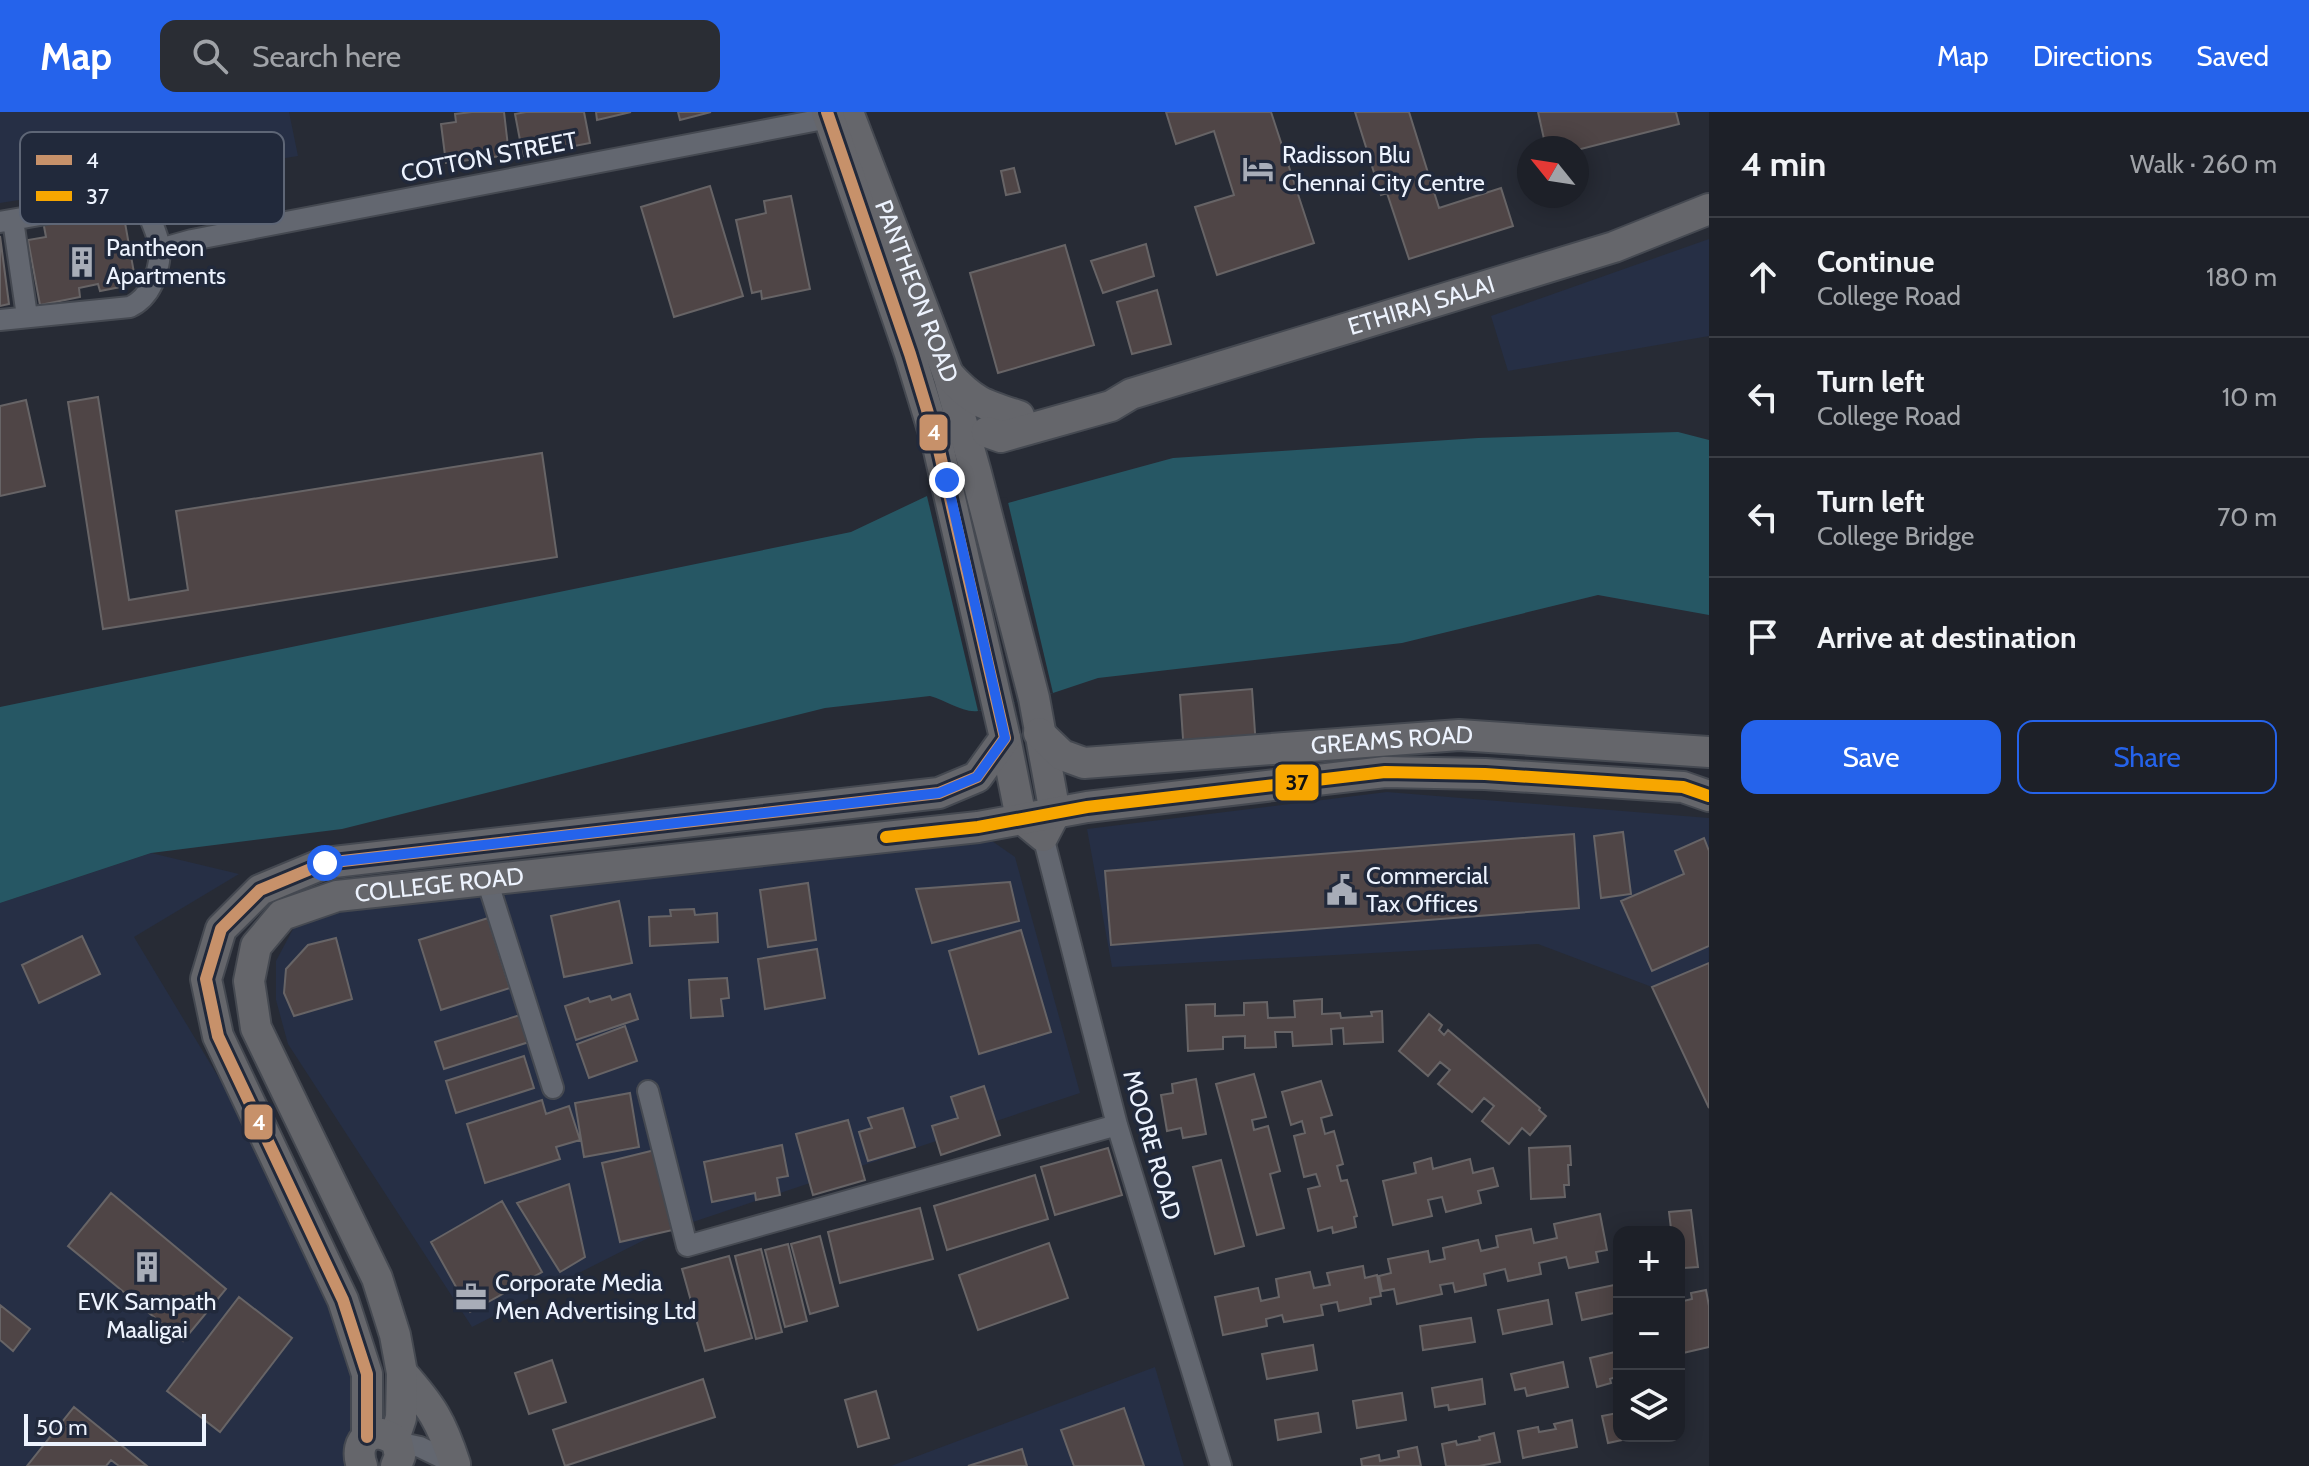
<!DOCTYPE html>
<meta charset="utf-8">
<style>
:root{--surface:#1d2028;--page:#2a2d34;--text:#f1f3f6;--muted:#a0a3a8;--line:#3b3e45;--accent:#2563eb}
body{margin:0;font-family:Cabin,sans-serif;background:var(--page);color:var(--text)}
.controls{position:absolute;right:24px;bottom:24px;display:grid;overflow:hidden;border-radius:16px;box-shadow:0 4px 20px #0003}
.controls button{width:72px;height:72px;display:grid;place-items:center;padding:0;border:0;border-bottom:2px solid var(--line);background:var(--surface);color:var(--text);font:40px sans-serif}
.compass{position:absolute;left:1517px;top:24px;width:72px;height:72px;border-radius:50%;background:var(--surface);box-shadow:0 4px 20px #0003;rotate:300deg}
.scale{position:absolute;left:24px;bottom:20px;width:182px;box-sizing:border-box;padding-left:8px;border:4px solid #edf3fe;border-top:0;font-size:22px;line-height:28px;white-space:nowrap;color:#edf3fe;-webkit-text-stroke:6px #21293b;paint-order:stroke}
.stop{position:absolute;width:24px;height:24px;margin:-18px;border:6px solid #2563eb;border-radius:50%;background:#fff}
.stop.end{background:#2563eb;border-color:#fff;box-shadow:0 2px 8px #0008}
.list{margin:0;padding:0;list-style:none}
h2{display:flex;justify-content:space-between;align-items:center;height:104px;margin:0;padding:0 32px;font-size:34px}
h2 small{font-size:26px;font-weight:400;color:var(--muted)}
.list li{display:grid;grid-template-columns:52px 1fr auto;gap:24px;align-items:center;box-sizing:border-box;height:120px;padding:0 32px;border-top:2px solid var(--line)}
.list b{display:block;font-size:30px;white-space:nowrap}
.list p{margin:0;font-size:26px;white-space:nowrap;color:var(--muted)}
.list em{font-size:26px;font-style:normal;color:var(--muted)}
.actions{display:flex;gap:16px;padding:24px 32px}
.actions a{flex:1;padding:18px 0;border:2px solid var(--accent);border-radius:16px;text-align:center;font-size:28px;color:var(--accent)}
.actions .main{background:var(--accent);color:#fff}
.icon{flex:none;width:44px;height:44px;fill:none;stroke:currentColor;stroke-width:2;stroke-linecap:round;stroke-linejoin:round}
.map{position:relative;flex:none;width:1709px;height:1354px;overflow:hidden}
header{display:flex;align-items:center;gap:48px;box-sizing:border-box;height:112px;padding:0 40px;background:var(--accent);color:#fff}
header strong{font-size:38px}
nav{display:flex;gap:44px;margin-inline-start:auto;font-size:28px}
.search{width:560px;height:72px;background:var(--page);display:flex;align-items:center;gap:20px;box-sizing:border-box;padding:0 28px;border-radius:16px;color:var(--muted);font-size:30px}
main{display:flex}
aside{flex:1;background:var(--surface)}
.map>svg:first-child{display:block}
.built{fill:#262f45}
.water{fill:#265764}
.pier{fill:#272b35}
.building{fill:#4f4546;stroke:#676466;stroke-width:2}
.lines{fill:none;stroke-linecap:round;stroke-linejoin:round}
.street-casing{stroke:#454951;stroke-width:24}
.secondary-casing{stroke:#454951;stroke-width:34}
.street{stroke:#636770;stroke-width:20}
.secondary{stroke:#65666b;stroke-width:30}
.bus-1-casing{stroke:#21293b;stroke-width:18}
.bus-2-casing{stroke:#21293b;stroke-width:18}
.bus-1{stroke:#c7916a;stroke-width:12}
.bus-2{stroke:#f7a600;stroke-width:12}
.route{stroke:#2563eb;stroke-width:10}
.labels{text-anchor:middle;stroke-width:7;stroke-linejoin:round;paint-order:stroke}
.poi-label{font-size:24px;fill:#edf3fe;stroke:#21293b;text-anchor:start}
.street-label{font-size:24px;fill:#edf3fe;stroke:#21293b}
.key{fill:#21293b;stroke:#5e6676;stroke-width:2}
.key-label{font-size:22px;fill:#edf3fe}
.line-badge{stroke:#21293b;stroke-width:3}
.badge-label{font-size:22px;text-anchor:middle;font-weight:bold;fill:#fff}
.pale-badge-label{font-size:22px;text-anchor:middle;font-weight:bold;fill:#111}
</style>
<header>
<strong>Map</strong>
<div class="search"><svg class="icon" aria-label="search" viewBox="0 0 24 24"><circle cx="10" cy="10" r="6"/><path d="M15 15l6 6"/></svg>Search here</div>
<nav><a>Map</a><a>Directions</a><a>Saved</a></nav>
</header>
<main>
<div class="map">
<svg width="1709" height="1354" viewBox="0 0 1709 1354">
<rect width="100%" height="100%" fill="#272b35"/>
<path class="built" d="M0,0H289L298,44L0,91Z
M1709,127V224L1508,259L1491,204Z
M1387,680L1709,706V851L1652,875L1538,832L1112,855L1087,717Z
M992,729L1015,745L1080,981L654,1123L472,1215L288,932L276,888V849L293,817L322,799Z
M151,741L239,762L134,825L346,1177L366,1271L349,1354H0V791Z
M1155,1255L1184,1354H891Z"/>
<path class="water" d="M1678,320L1709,328V503L1598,483L1402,531L1098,566L1053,581L978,599C962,601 946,588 930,584L825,596L342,717L151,741L0,791V595L851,420L927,384L1008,391L1173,346L1478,326Z"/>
<path class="pier" d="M926,380L1007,386L1053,581L978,599Z"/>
<path class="building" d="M472,0H504L509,43L446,51L441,12L456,10L455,2Z
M526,0H584L590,31L523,44L515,2Z
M596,0H631L597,8Z
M678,0H711L680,8Z
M1166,0H1271L1314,131L1217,163L1195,95L1234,83L1214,19L1176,32Z
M1355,0H1409L1439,96L1501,76L1513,114L1409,147L1387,81L1381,83Z
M1538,0H1676L1679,12L1577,38V36H1546Z
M1014,56L1020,80L1006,83L1001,59Z
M710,74L743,184L674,205L641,95Z
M791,84L810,177L762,187L761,179L752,181L736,108L766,101L764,89Z
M122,94L136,172L100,179L98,172L79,176L80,185L40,193L28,128L46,125L43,109Z
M0,124L9,192L0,194Z
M1146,132L1154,164L1103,181L1091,149Z
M1065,133L1094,233L998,261L970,161Z
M1157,178L1171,232L1132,242L1117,190Z
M98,285L129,488L188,478L176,399L542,341L557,445L103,517L68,290Z
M26,288L45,374L0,384V294Z
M1252,577L1256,635L1184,641L1180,583Z
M1623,720L1631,782L1601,786L1594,724Z
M1574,722L1579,796L1111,833L1105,759Z
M1704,726L1709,739V834L1652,859L1621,789L1684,762L1675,739Z
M1010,770L1019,809L932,831L916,777Z
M808,771L816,828L768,835L760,778Z
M619,789L632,851L564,865L551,804Z
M694,797L695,803L717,801L718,830L650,834L649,805L671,804L670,798Z
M488,806L510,876L441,898L419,828Z
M1021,818L1051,920L979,942L949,839Z
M82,824L100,862L39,891L22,853Z
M336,826L352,887L294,904L284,881L286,857L308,833Z
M817,837L825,886L765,897L758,847Z
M1709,851V996L1652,875Z
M727,866L729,886L721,887L723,904L691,906L689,868Z
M630,882L638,907L576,928L565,894L588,886L590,890L610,884L612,888Z
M1322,887V902L1340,901L1341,906L1372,904L1371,900L1382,899L1383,930L1344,932L1343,916L1331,917L1332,932L1293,934L1292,920H1275L1276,935L1245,936V924L1223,925V937L1188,939L1186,893L1215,892V904L1244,903V891L1267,890L1268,906L1295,905L1294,889Z
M1429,902L1442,913L1439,918L1444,923L1448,918L1540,996L1539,998L1546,1004L1530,1023L1522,1016L1509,1032L1482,1009L1494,994L1484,986L1472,1000L1438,972L1450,958L1440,950L1428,964L1399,939Z
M520,903L529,930L444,957L435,930Z
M625,914L637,949L589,966L577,932Z
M524,944L534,976L456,1001L446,969Z
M1254,962L1266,1005L1252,1008L1254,1018L1268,1014L1280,1059L1270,1062L1284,1116L1257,1123L1216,972Z
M1196,967L1206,1022L1183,1026L1181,1016L1167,1019L1161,983L1173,981L1172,972Z
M1321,969L1332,1003L1321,1006L1325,1022L1334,1019L1343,1052L1337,1054L1341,1069L1347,1068L1357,1104L1354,1105L1356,1115L1333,1121L1332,1115L1318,1119L1308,1077L1320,1074L1316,1062L1304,1065L1294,1024L1305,1021L1302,1009L1291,1013L1282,980Z
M984,974L1000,1023L941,1043L932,1014L958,1006L951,985Z
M630,981L639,1035L584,1045L575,991Z
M542,988L546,1002L569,994L580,1028L556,1035L560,1047L485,1071L467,1012Z
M903,996L915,1035L868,1049L859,1020L872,1016L868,1006Z
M848,1008L865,1068L813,1083L796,1022Z
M782,1033L788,1064L777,1066L780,1083L756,1088L755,1081L712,1090L704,1050Z
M1570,1034L1571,1053H1568L1569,1073H1564L1565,1085L1531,1087L1529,1036Z
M1108,1036L1122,1083L1055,1103L1041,1055Z
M659,1037L677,1117L620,1130L602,1051Z
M1431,1046L1433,1057L1470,1047L1473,1061L1493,1056L1498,1074L1478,1079L1481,1091L1446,1100L1442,1085L1428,1088L1432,1104L1393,1113L1383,1069L1416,1061L1414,1051Z
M1221,1048L1244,1134L1215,1142L1193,1055Z
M1035,1063L1048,1107L947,1138L934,1094Z
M569,1072L585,1145L560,1160L517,1091Z
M111,1081L226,1177L183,1229L68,1134Z
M502,1089L542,1160L470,1200L431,1130Z
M920,1096L933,1147L840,1171L828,1120Z
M1691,1098L1698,1155L1684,1156L1682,1142L1679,1143V1120L1660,1119L1671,1117L1669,1100Z
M1600,1102L1607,1138L1596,1140L1598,1150L1569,1156L1566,1145L1539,1151L1541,1162L1508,1169L1505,1157L1484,1162L1486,1173L1455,1180L1453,1171L1440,1173L1442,1182L1397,1192L1394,1177L1382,1179L1379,1164L1391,1161L1388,1147L1428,1139L1430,1150L1445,1147L1443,1136L1478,1128L1481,1139L1498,1135L1496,1124L1531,1117L1534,1131L1557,1126L1554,1112Z
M820,1124L838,1194L810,1202L791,1132Z
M1049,1131L1068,1186L978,1218L959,1163Z
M788,1132L807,1209L785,1215L765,1138Z
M761,1137L782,1220L756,1227L735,1144Z
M729,1144L752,1226L705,1239L682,1157Z
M1363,1154L1365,1166L1377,1163L1381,1184L1370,1186L1371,1192L1339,1199L1337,1190L1321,1193L1323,1203L1284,1210L1282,1203L1266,1207L1267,1214L1223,1223L1215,1185L1258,1176L1261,1189L1279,1185L1276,1167L1310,1160L1314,1176L1330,1173L1327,1161Z
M1619,1172V1200L1582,1208L1576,1181Z
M1706,1178L1709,1194V1235L1683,1241L1679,1221V1190L1692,1187L1691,1181Z
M239,1185L292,1226L220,1320L167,1279Z
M1548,1188L1552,1212L1503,1222L1498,1198Z
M0,1193L30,1217L13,1239L0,1228Z
M1471,1206L1475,1230L1423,1238L1420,1214Z
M1313,1233L1317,1258L1267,1267L1262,1242Z
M1619,1239V1264L1610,1267L1611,1271L1597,1275L1590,1246Z
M552,1248L566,1290L529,1302L515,1261Z
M1563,1250L1568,1275L1527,1284L1525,1276L1515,1278L1511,1262Z
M703,1267L715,1305L565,1354L553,1318Z
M1482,1267L1485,1292L1449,1298L1448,1293L1435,1295L1432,1276Z
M876,1279L889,1326L858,1335L845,1288Z
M1402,1281L1406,1308L1357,1316L1353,1289Z
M74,1295L147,1354H119L111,1348L106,1354H27Z
M1124,1296L1144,1354H1074L1061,1318Z
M1318,1301L1321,1320L1278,1328L1275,1308Z
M1617,1301L1619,1304V1324H1641L1608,1331L1602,1304Z
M1572,1308L1577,1335L1523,1346L1518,1319L1538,1315L1539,1320L1556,1317L1554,1312Z
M1494,1321L1500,1350L1479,1354H1446L1442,1332L1456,1329L1457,1333L1480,1328L1479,1325Z
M1417,1335L1421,1354H1362L1361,1347L1379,1343L1380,1349L1399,1345L1398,1339Z
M1022,1337L1027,1354H968Z"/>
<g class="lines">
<defs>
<path id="street" d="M13,108L27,204
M0,110L126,88H134L146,95C150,108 160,126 160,139C159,161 151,185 130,195L0,208
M160,137L192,128L829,6
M1043,724L1117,1013L1221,1354
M487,768L553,976
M648,979L687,1134L1117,1013
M397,1330L420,1335L459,1354"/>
<g id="secondary">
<path id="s1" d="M848,0L948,262L976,361L1034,586L1055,701L1043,724L1021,706L1005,626"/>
<path d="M948,262C973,290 984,293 1019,304"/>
<path id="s2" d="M987,320L1001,325L1111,294L1131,282L1614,135L1709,97"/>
<path id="s3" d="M1039,621L1062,643L1084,651L1459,623L1709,640"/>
<path d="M402,1261C432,1295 441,1309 455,1352"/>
<path d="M367,1325V1262L343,1188L218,924L206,867L221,817L260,778L325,751L939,681L977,665L1005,626L938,334L910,242L827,0"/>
<path id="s4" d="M394,1327L401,1306L402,1261L395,1223L377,1166L256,916L249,869L256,834L282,803L337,784L978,715L1087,695L1385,660L1485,662L1683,675L1709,684"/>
<path d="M362,1354C352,1327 375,1311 397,1330L400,1344L396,1354"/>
</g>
</defs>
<use href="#street" class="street-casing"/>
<use href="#secondary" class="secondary-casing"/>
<use href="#street" class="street"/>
<use href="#secondary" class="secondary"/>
<defs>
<path id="bus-1" d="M367,1325V1262L343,1188L218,924L206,867L221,817L260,778L325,751L939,681L977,665L1005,626L938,334L910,242L827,0"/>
<path id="bus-2" d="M886,725L978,715L1087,695L1385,660L1485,662L1683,675L1709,684"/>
</defs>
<use href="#bus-1" class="bus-1-casing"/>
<use href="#bus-2" class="bus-2-casing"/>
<use href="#bus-1" class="bus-1"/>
<use href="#bus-2" class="bus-2"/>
</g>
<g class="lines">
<path class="route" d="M325,751L939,681L977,665L1005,626L947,368"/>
</g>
<defs>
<symbol id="hotel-bare" viewBox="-9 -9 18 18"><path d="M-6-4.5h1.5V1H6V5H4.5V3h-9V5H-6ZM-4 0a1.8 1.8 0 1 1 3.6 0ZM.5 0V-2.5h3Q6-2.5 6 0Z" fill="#a8adb8" stroke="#21293b" stroke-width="2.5" paint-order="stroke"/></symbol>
<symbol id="building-bare" viewBox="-9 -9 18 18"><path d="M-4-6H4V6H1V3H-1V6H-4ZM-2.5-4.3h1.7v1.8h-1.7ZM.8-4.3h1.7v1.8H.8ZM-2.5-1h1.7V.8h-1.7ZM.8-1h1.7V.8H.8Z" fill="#a8adb8" stroke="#21293b" stroke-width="2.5" paint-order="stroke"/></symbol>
<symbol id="civic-bare" viewBox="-9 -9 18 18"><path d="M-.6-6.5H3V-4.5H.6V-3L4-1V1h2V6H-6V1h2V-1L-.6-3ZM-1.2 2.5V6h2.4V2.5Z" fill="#a8adb8" stroke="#21293b" stroke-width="2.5" paint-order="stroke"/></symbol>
<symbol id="office-bare" viewBox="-9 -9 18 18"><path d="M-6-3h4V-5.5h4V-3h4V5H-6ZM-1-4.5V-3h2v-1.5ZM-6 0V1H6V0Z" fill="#a8adb8" stroke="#21293b" stroke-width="2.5" paint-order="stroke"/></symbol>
</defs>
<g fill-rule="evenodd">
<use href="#hotel-bare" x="1236" y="35" width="44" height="44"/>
<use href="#building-bare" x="60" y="128" width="44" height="44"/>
<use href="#civic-bare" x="1320" y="756" width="44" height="44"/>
<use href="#building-bare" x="125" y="1133" width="44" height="44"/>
<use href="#office-bare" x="449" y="1163" width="44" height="44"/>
</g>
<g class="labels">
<g class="poi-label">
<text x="1282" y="51">Radisson Blu<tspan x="1282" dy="28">Chennai City Centre</tspan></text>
<text x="106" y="144">Pantheon<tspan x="106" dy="28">Apartments</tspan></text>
<text x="1366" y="772">Commercial<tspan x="1366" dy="28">Tax Offices</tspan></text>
<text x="495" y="1179">Corporate Media<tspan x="495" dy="28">Men Advertising Ltd</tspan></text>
<text x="147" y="1198" text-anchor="middle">EVK Sampath<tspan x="147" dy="28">Maaligai</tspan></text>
</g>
<g class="street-label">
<text transform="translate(489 45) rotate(-11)" y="8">COTTON STREET</text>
<text dy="8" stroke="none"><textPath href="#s1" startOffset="192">PANTHEON ROAD</textPath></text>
<text dy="8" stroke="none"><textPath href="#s2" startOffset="456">ETHIRAJ SALAI</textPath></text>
<text dy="8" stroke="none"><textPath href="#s3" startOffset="364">GREAMS ROAD</textPath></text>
<text dy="8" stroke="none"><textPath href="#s4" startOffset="728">COLLEGE ROAD</textPath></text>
<text transform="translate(1152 1033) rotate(74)" y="8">MOORE ROAD</text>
</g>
</g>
<rect x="20" y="20" width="264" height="92" rx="12" class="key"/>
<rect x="36" y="43" width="36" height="10" fill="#c7916a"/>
<rect x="36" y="79" width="36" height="10" fill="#f7a600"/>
<g class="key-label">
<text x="86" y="56">4</text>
<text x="86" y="92">37</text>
</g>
<g class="line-badge">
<rect x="918" y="301" width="31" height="39" rx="8" fill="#c7916a"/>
<rect x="1274" y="651" width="46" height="39" rx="8" fill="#f7a600"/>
<rect x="243" y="991" width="31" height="38" rx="8" fill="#c7916a"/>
</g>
<g class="badge-label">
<text x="934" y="328">4</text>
<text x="259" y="1018">4</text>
</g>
<g class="pale-badge-label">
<text x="1297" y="678">37</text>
</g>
</svg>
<div class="controls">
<button>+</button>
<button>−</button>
<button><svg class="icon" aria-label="layers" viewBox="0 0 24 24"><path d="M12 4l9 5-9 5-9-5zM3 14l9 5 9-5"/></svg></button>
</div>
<svg class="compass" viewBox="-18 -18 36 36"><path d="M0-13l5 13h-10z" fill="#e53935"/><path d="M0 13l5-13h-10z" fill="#a0a3a8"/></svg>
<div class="scale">50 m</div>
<div class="stop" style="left:325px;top:751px"></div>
<div class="stop end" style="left:947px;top:368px"></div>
</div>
<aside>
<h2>4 min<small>Walk · 260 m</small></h2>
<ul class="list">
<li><svg class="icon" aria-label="ahead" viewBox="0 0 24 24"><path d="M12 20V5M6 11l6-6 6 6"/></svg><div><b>Continue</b><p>College Road</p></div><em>180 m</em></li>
<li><svg class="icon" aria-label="left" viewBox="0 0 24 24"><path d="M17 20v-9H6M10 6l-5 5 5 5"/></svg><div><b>Turn left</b><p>College Road</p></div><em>10 m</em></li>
<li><svg class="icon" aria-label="left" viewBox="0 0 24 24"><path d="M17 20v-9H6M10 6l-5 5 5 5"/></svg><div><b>Turn left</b><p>College Bridge</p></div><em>70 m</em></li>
<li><svg class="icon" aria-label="arrive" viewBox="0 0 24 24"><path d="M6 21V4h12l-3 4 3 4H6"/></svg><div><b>Arrive at destination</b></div></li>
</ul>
<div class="actions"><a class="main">Save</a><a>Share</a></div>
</aside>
</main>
